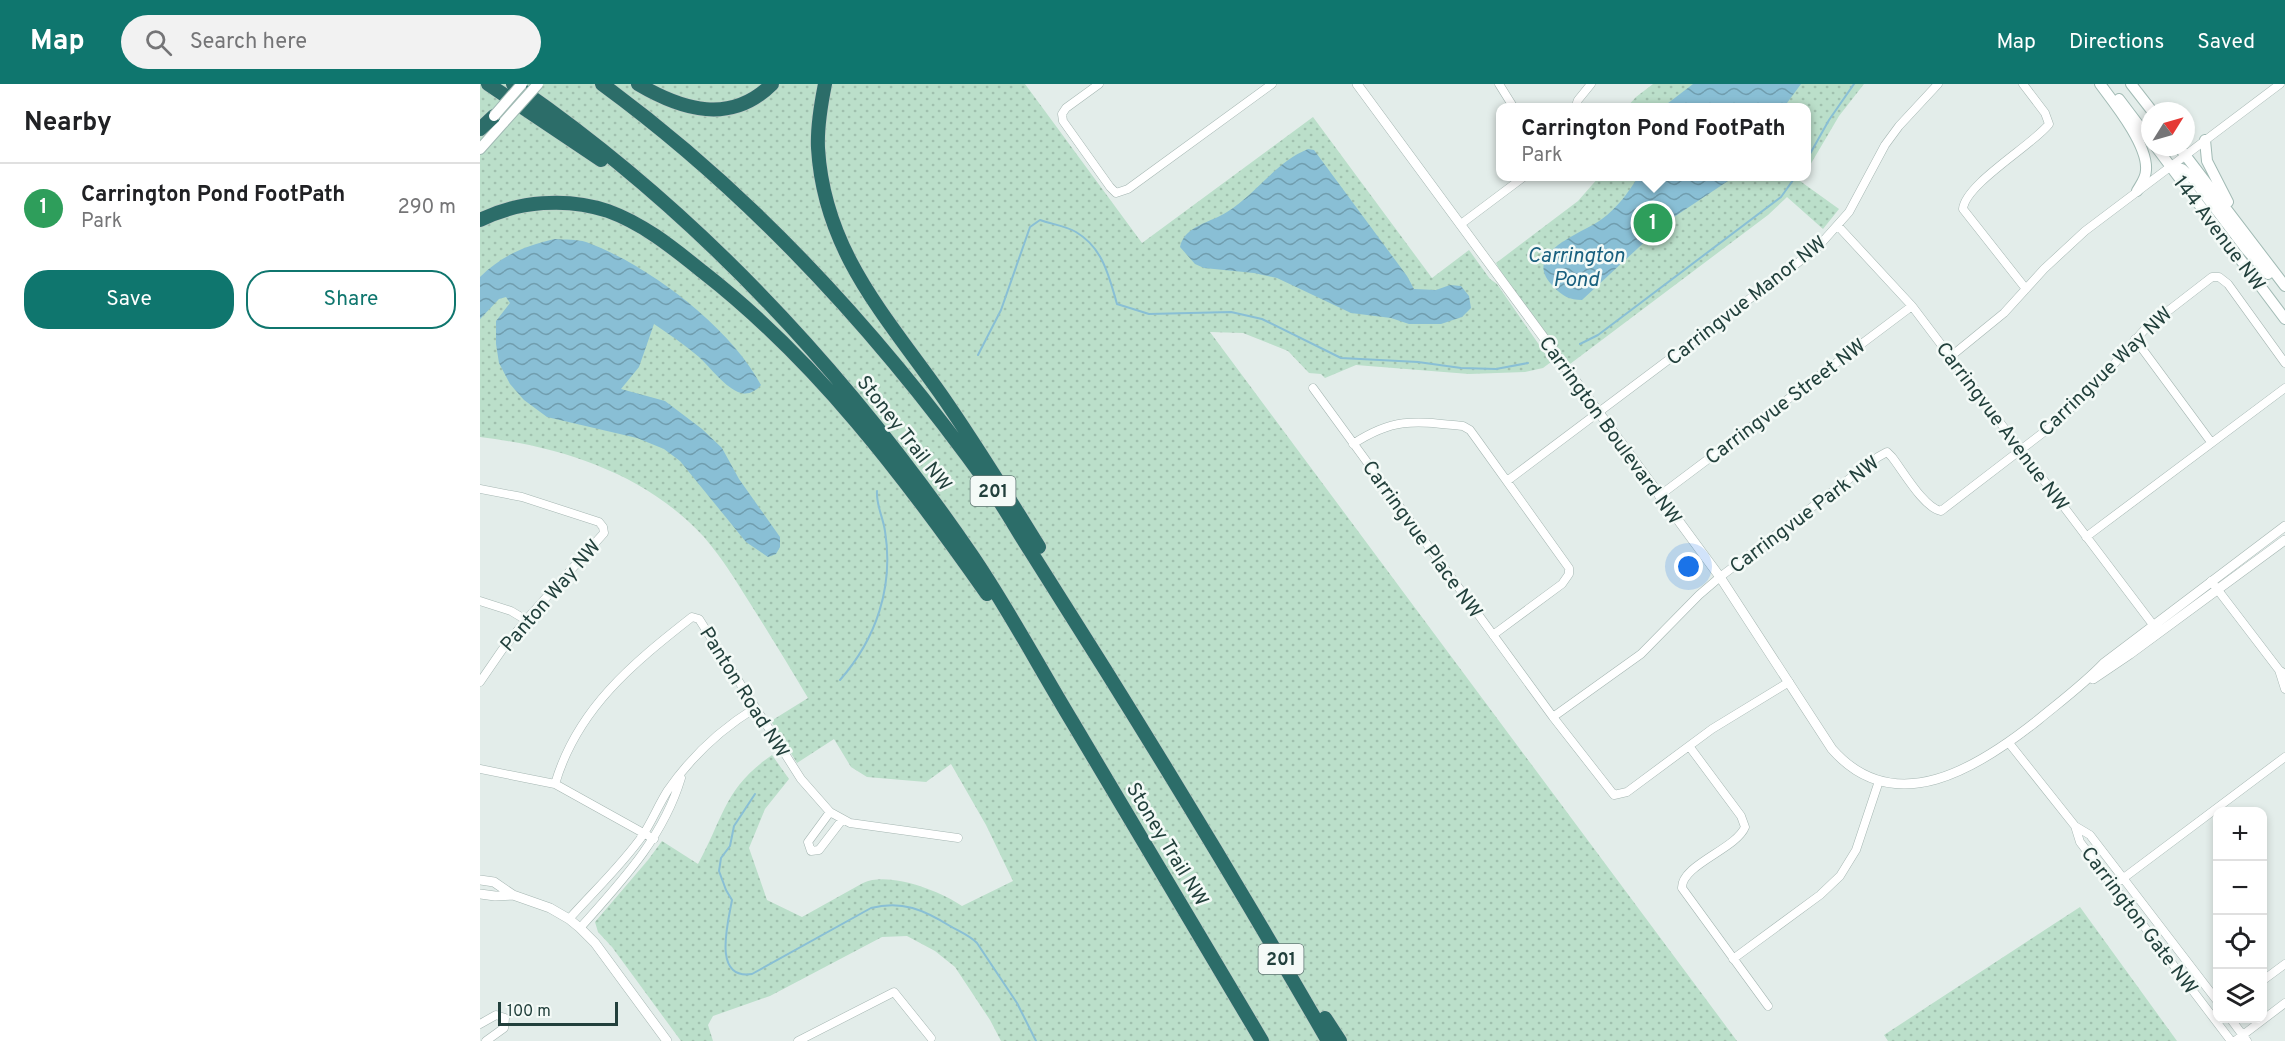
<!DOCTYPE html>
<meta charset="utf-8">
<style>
:root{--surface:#fff;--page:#f2f2f2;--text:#202124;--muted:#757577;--line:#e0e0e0;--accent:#0f766e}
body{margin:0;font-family:Overpass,sans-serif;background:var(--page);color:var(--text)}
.controls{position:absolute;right:18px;bottom:18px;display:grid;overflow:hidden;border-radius:12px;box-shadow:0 3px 9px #0003}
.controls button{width:54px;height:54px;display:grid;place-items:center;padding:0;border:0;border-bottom:2px solid var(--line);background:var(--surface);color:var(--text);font:30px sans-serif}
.compass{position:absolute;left:1661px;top:18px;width:54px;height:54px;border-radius:50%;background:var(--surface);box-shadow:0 3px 9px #0003;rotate:53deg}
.scale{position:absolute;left:18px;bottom:15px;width:120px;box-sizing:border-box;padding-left:6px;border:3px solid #22403c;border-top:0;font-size:16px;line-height:21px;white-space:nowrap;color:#22403c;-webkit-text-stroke:4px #f4faf7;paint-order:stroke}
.you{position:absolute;left:1209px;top:483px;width:21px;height:21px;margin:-15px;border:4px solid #fff;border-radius:50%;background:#1a73e8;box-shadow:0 0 0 9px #1a73e833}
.badge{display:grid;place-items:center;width:39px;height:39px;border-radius:50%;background:var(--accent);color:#fff;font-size:20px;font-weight:700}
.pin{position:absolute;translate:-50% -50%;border:3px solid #fff;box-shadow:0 2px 6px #0006}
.popup{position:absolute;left:1016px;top:19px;width:315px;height:78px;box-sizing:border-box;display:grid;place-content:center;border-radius:12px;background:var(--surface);filter:drop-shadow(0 2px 4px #0005);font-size:20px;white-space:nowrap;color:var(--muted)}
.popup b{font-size:22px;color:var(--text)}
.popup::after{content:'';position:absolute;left:50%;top:100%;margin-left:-12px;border:12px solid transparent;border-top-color:var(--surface)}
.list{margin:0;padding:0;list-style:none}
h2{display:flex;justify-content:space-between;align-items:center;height:78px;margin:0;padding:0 24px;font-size:26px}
h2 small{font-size:20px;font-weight:400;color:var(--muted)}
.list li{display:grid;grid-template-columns:39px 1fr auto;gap:18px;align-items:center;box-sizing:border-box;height:90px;padding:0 24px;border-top:2px solid var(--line)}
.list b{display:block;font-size:22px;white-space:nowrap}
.list p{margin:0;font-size:20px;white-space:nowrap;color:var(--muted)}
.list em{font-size:20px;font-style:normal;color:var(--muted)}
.actions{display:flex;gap:12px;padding:18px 24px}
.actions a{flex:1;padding:14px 0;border:2px solid var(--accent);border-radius:24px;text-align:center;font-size:21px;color:var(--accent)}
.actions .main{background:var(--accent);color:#fff}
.icon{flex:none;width:33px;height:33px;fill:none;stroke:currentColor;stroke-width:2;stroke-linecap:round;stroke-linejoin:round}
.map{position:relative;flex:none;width:1805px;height:957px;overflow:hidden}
header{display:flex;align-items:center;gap:36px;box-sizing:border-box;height:84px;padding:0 30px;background:var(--accent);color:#fff}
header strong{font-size:28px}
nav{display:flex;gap:33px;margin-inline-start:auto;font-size:21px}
.search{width:420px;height:54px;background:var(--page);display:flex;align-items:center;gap:15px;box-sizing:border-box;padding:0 21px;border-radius:33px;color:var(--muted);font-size:22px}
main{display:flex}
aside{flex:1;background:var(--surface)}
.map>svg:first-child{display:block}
.green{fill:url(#green-dots)}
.water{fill:url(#water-waves)}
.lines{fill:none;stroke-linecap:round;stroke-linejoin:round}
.stream{stroke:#89bfd5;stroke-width:2}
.minor-casing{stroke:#a5b6b2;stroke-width:9}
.tertiary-casing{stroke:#a5b6b2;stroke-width:10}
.secondary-casing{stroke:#a1bab4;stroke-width:12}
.motorway-casing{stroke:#c1cac8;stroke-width:15}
.minor{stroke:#fff;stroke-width:8}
.tertiary{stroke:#fff;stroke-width:9}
.secondary{stroke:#fff;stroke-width:10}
.motorway{stroke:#2c6d69;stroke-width:14}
.secondary-bridge-casing{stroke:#a1bab4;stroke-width:12;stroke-linecap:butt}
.secondary-bridge{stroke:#fff;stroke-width:10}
.labels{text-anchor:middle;stroke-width:5;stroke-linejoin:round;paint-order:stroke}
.shield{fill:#f4faf7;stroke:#617874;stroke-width:1.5}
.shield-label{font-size:18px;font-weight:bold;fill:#22403c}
.street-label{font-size:20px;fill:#22403c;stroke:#f4faf7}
.water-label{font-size:21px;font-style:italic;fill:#19607f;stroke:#f4faf7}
</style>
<header>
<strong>Map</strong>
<div class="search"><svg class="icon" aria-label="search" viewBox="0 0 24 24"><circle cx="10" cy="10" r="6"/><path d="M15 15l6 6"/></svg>Search here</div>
<nav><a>Map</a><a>Directions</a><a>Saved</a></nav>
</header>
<main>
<aside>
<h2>Nearby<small></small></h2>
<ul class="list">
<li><span class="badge" style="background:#2e9e5b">1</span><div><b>Carrington Pond FootPath</b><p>Park</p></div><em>290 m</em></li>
</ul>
<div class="actions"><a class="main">Save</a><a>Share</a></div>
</aside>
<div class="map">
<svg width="1805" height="957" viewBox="0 0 1805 957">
<defs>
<pattern id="green-dots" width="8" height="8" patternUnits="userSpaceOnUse" patternTransform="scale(1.5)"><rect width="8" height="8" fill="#bbdfca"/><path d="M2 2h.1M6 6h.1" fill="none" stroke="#a0c0ae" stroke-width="1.8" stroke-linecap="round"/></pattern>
<pattern id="water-waves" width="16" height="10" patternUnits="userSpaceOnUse" patternTransform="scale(1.5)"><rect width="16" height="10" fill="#89bfd5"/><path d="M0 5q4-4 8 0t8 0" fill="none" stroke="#709dae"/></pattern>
</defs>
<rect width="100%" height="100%" fill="#e3edea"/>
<path class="green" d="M0,0H545L662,159L833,33L952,194L989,166L1010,195L1017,200L1071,278L1063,284L1045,288L989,290L876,281L845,294L841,290L829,289L808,267L763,249L730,248L1257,957H521L510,936L475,883L455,867L427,852L402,853L290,912L233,932L228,941L233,957H201L132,863L118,848L115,838L168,776L182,757L218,780C244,733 244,704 292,671L309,695L285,725L269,764L287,816L322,833L383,799C409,787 460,807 482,822L533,797L506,741L471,680L446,698L387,693L371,683L354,655L317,679L291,637L328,614C310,584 292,554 273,524C258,500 243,475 224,453C166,390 83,363 0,353Z
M1173,0H1384L1359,32L1326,88V24H1146L1156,13Z
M1119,93H1323L1320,97L1359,125L1343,145L1307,113L1288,131L1090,280L1084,275L1024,194L1016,179L1098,117Z
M1600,823L1697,957H1408L1404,951Z"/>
<path class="water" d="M1213,0H1321L1304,23H1183Z
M828,65L834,66L927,192L934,205L956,206L970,201L981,202L989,212L991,224L982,233L961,240H929L911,234L871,229L797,194L774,189L724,184L715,180L700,163C704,142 732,138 747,128C776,110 796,78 828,65Z
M1158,93H1254L1185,139L1102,216C1090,216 1082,212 1074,203C1039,169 1100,151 1122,135C1137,124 1148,109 1158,93Z
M75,155C85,156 97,155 106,158C169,181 250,243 281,301C276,307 269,311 261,309C245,304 231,284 219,273C205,261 189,250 174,240L159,283L141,305L185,317L222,345L242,364L259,395L300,453V463L296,470L288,473L266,458L200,377L184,365L157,354L67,333L44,316L30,300L19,279L16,260V237L30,219L26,213L19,215L0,235V193C22,171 45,162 75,155Z"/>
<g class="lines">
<path class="stream" d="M1326,77L1349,36L1374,0
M1100,260L1118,251L1301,113L1316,92
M498,271L521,226L550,143L560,136C571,140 586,142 596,148C623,164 629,192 637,220L669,230L751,228L782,235L861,274L938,278L981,284L1016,285L1048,279
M360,596C396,555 414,503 405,447C403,433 396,421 397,407
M275,710L254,742L250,762L241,774L239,787L246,806L252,816C248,839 232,896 272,890L391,824C422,816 444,826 470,842C480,848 489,851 497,859L537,919L556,957"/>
<defs>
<path id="minor" d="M619,0L586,24L582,30L583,37L630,103L636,109L648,105L792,0
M1019,0L1034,24
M1543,0L1565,29L1569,40C1554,60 1485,100 1483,125L1546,205
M1095,24L1098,16L1111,0
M981,140L1045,92
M1358,142L1432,222L1677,546
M1655,255L1731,358
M1470,273L1524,229L1564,185L1605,147L1800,0
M833,304L1073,633L1134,711L1147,708L1232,645L1309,598
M873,360C914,333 936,337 983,342L990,346L998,357L1089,484V490L1082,500L1013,551
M1027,397L1336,165L1369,128L1405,61L1419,42L1458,0
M0,405L42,413L119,438L123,443L124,449L46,536L22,566L0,598
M1179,412L1432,222
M1606,453L1805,304
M1731,497L1799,586L1805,590
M0,517L31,527L46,536
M1799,586L1805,605
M1073,633L1161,570L1219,511L1240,493L1398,373L1407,368L1412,373C1423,387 1444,424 1461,427L1573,341L1618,298L1666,244L1732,193H1739L1748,200L1805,279
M1529,659L1595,742L1600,758L1751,957
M1209,662L1261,732L1265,743C1256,765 1201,781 1202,804L1288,922
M0,685L75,700L174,755
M75,700C97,625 152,580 212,533L219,535L321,695L350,728L370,739L478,754
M350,728L328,758L331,767L339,766L362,736
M1595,742L1610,751L1738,918
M1641,796L1805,673
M89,835C114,807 142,781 163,751C172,737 179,720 188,706C211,673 241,645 275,624
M100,844C141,798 183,754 201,694
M1253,875L1340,811L1360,792L1376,766L1399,697
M1782,897L1805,880
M1750,934L1767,957
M0,940L16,931L25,934L24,944L6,957
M318,957L414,908L451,954
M1755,957L1805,919"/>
<path id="tertiary" d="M877,0L1240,493L1352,665C1415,737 1499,683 1558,636C1581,617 1604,600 1624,579L1805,442
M1613,595L1650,570L1805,456
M0,796L14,798L33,811L70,824L89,835L100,844L115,859L187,957
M0,810L15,812L33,811"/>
<path id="secondary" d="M1620,0C1635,20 1668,61 1666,86C1666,94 1661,100 1657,107
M1651,0L1672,27
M1639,15L1670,56
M1725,56L1727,77L1748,118
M1676,63L1805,235
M1699,63L1805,202
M0,65L24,38
M1690,82L1702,85L1713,95L1766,165L1788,190"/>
<path id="motorway" d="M8,0L121,76
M33,0C215,125 367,289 491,470C528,524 559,583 593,639C656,745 719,851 782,957
M122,0C275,112 402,252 512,406C526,426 538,448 551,468C576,508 601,547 626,587C702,709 776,832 848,957
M158,0C202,26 251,41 292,0
M345,0C341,20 337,43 338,64C344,166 404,230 460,309C495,359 527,411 559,463
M0,45L14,32
M0,136C38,117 87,113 128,127C164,140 193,164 223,188C337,277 424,392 507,510
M845,934L860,957"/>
</defs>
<use href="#minor" class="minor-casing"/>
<use href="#tertiary" class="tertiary-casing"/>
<use href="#secondary" class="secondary-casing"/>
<use href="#motorway" class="motorway-casing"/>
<use href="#minor" class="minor"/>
<use href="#tertiary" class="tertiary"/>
<use href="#secondary" class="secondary"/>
<use href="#motorway" class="motorway"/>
<defs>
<path id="secondary-bridge" d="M14,32L42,0
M24,38L58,0"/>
</defs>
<use href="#secondary-bridge" class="secondary-bridge-casing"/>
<use href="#secondary-bridge" class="secondary-bridge"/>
</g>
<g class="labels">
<g class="shield">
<rect x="490.5" y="392" width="45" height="30" rx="4.5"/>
<rect x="778.5" y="860" width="45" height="30" rx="4.5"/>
</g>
<g class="shield-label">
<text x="513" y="413">201</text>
<text x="801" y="881">201</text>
</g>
<g class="street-label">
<text transform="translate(1740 149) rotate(53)" y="7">144 Avenue NW</text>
<text transform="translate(1266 216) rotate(-38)" y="7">Carringvue Manor NW</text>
<text transform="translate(1625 287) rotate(-44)" y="7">Carringvue Way NW</text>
<text transform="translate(1305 317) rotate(-37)" y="7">Carringvue Street NW</text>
<text transform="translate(1523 342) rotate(53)" y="7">Carringvue Avenue NW</text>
<text transform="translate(1131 346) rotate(54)" y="7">Carrington Boulevard NW</text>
<text transform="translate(425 349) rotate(52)" y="7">Stoney Trail NW</text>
<text transform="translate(1324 430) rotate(-37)" y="7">Carringvue Park NW</text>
<text transform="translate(943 455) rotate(54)" y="7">Carringvue Place NW</text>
<text transform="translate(70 511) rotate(-49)" y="7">Panton Way NW</text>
<text transform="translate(265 608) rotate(58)" y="7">Panton Road NW</text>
<text transform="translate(688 760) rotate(59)" y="7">Stoney Trail NW</text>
<text transform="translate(1660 836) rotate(53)" y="7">Carrington Gate NW</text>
</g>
<g class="water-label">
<text x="1096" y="178">Carrington<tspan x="1096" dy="24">Pond</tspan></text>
</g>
</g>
</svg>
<div class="controls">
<button>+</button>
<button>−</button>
<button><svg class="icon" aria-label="locate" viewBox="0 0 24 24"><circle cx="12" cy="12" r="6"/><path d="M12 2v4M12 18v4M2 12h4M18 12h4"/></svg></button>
<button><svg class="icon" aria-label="layers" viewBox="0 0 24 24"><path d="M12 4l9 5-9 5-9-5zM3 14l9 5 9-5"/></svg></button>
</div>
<svg class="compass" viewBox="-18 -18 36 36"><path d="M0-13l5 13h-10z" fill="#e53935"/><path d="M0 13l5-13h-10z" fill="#757577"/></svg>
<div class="scale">100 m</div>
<div class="you"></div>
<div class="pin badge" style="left:1173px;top:139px;background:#2e9e5b">1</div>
<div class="popup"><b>Carrington Pond FootPath</b>Park</div>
</div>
</main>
